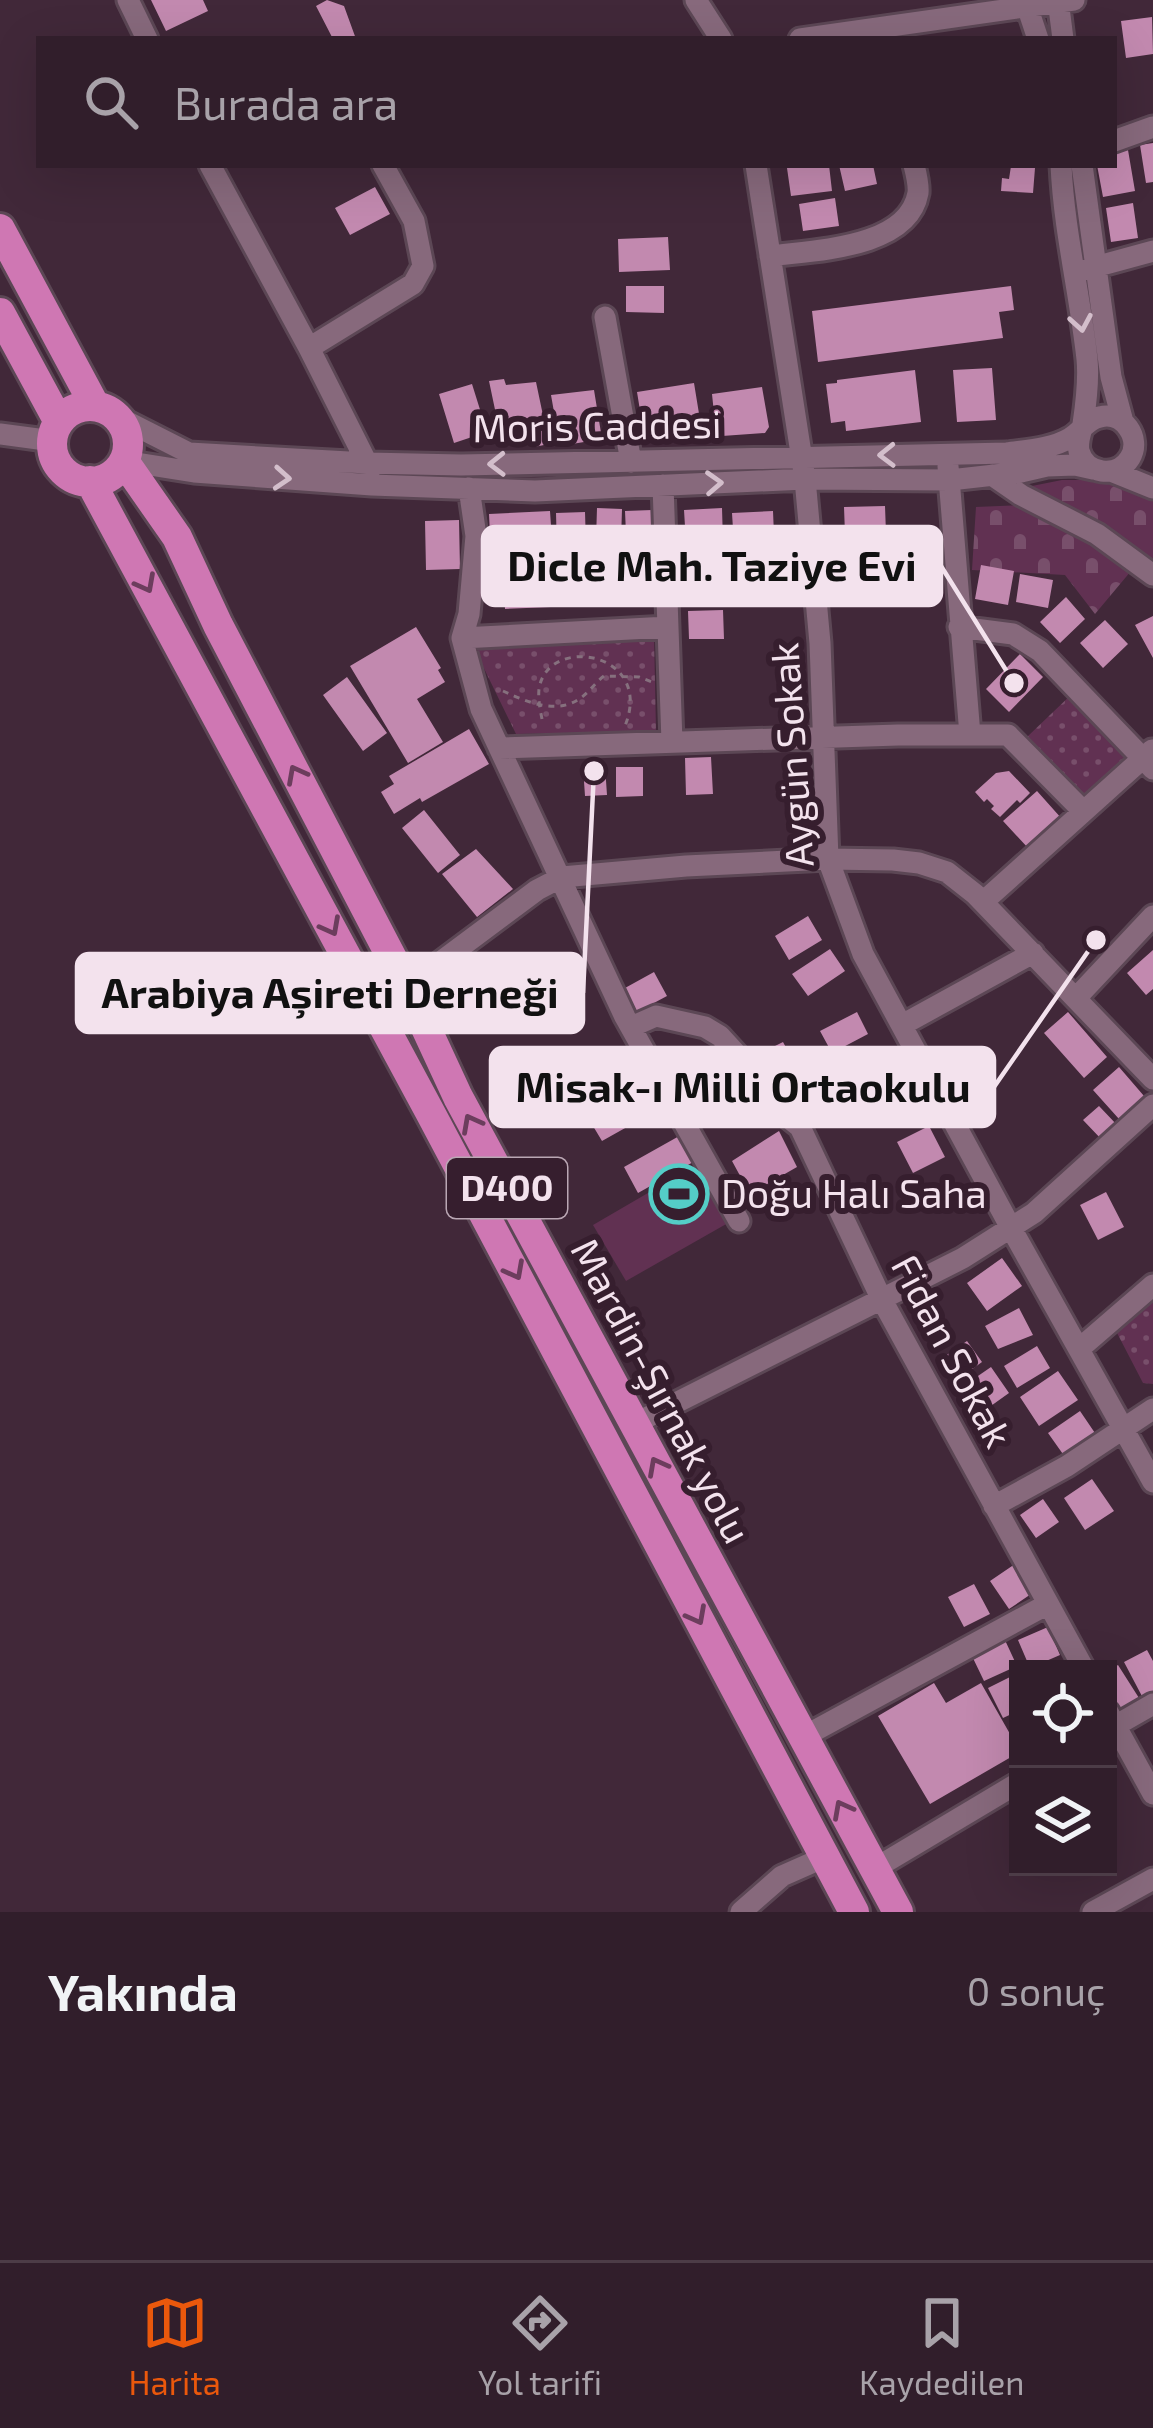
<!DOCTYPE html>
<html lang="tr">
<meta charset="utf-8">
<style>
:root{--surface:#311e2b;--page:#3d2b37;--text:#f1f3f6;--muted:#a8a2a9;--line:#4c3c47;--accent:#ea580c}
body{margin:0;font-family:"Exo 2",sans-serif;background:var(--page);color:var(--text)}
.controls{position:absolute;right:36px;bottom:36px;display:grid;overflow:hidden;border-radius:0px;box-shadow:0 12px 48px #0002}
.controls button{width:108px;height:108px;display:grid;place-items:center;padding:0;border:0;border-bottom:3px solid var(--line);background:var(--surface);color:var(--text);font:60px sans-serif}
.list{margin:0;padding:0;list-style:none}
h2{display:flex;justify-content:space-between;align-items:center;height:156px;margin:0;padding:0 48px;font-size:51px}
h2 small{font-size:39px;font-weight:400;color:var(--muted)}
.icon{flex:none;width:66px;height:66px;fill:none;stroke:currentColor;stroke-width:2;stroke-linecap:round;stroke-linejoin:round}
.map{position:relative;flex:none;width:1153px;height:1912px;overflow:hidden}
.search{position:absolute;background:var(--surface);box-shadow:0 12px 48px #0002;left:36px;right:36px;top:36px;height:132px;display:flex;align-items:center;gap:30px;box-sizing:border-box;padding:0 42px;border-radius:0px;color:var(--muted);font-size:45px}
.sheet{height:348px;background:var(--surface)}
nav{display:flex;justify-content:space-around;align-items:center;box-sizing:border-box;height:168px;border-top:3px solid var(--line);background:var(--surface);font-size:33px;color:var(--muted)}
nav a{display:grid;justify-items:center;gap:6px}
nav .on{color:var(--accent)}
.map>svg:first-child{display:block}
.green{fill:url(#green-dots)}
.cemetery{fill:url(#cemetery-stones)}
.pitch{fill:#613152}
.building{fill:#c289af}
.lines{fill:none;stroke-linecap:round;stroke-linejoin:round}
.minor-casing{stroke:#5c4755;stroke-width:27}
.highway-casing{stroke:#5c4755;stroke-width:36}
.path{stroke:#86707e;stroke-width:3;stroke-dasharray:6 6;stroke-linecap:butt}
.minor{stroke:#87697c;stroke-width:21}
.highway{stroke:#cf77b3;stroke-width:30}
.oneway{stroke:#d3becb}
.oneway2{stroke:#6c3d5d}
.labels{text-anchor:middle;stroke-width:12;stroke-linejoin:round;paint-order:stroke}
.shield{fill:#361e2e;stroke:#baa7b4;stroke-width:3}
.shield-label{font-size:36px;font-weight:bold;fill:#f3e2ed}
.street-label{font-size:39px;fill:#f3e2ed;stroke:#361e2e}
.poi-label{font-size:39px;fill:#f3e2ed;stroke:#361e2e;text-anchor:start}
.leader{fill:none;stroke:#f3e2ed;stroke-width:4.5}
.callout-dot{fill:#f3e2ed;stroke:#361e2e;stroke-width:4.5}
.callout{fill:#f3e2ed;stroke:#f3e2ed;stroke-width:4.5}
.callout-label{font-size:42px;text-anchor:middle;font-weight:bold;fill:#111}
</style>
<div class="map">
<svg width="1153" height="1912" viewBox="0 0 1153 1912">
<defs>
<pattern id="green-dots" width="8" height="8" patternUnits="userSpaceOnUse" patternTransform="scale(3)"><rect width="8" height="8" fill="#613152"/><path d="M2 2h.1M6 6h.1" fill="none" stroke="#784f6b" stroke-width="1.8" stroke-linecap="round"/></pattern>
<pattern id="cemetery-stones" width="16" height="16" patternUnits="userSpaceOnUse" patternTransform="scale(3)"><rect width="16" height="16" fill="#613152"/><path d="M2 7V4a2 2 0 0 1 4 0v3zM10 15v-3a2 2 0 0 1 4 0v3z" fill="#784f6b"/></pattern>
</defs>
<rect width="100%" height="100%" fill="#412839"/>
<path class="green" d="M654,635L656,731L516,734L476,652L487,640Z
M1074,692L1136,758L1089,803L1027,737Z
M1153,1298V1384L1143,1383L1116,1331Z"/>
<path class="cemetery" d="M1062,480H1098L1153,501V563L1074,508L1027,487Z
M1023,505L1087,535L1131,571L1095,614L1065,575L972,570L976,507Z"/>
<path class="pitch" d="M696,1165L728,1223L626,1281L593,1225Z"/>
<path class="building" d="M151,0H203L208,11L166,31Z
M327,0L344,6L356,39H333L316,6Z
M1152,17L1153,54L1126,58L1121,21Z
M1153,143V182L1146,183L1140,145Z
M1128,150L1135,191L1103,197L1097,165H1114V153Z
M818,165H829L832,191L791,196L787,168Z
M839,165H873L877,184L845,191Z
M1011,166L1035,168L1033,193L1001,191L1002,178L1009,179Z
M375,187L390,214L350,235L335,208Z
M835,198L839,226L803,231L799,204Z
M1133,203L1138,238L1111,242L1106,208Z
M668,237L670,270L619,272L618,239Z
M626,286H664V313L626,312Z
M1011,286L1014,310L999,312L1003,338L818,362L812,311Z
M992,368L996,420L957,422L953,370Z
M915,370L921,422L846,431L845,421L831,423L826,384L837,383V380Z
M504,379L506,385L536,382L549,444L534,447L533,441L502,443L489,381Z
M694,383L702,432L645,441L637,392Z
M472,384L487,432L454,443L439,394Z
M762,387L769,427L765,433L722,436L716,433L712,394Z
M594,390L602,439L560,446L551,395Z
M885,506L886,533L845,534L844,507Z
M597,508L622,509L621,541L596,540Z
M722,508L723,542L686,543L684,510Z
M652,510L655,555L627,556L625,511Z
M550,511L553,555L528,556V552L491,557L489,514Z
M773,511L775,559L735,561L732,513Z
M585,512L586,545L570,546V550L557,551L556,513Z
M459,520L460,569L426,570L425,521Z
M981,565L1014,571L1008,605L975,599Z
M549,567L551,607L505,609L503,570Z
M1020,574L1053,580L1048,608L1016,602Z
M1066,597L1085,619L1060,643L1040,622Z
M723,610L724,639H689L688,611Z
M1153,616V658L1135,625Z
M1105,620L1128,644L1103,668L1080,643Z
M416,627L441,668L438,670L445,682L417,699L443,742L408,763L350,666Z
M1020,654L1043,677L1009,712L986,689Z
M347,677L387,733L363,751L323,695Z
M469,729L489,764L422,802L420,798L394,814L381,792L394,784L389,776Z
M711,757L713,794L686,795L685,758Z
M605,766L607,795L585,796L583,767Z
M616,767H643V796L616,797Z
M1009,771L1030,793L1020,803L1017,800L1000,817L991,809L994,806L987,799L984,802L975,792L996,773Z
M1037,791L1062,819L1029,849L1003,821Z
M424,810L460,855L438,873L402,828Z
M476,849L513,889L477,917L442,874Z
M808,916L822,940L789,960L775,936Z
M830,949L845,971L808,996L792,974Z
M1153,950V989L1146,995L1127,973Z
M654,972L667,996L637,1012L625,988Z
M857,1012L868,1034L832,1053L820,1031Z
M1068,1012L1107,1057L1084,1078L1044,1033Z
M783,1042L799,1072L775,1084L759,1054Z
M610,1062L626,1091L643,1081L659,1109L602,1141L584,1111L594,1105L579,1079Z
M1119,1067L1144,1096L1119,1119L1093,1090Z
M1099,1106L1118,1126L1103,1141L1083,1120Z
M929,1126L945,1157L913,1173L897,1142Z
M779,1131L797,1167L750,1194L732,1161Z
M681,1135L695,1161L638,1193L624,1167Z
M1106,1192L1124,1227L1098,1240L1080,1205Z
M1002,1258L1022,1286L987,1311L967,1283Z
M1019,1308L1033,1335L998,1349L985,1326Z
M967,1341L982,1362L953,1383L938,1361Z
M1037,1346L1050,1368L1017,1388L1004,1366Z
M991,1367L1009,1393L981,1413L962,1387Z
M1058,1371L1078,1400L1039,1426L1020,1397Z
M1080,1411L1097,1436L1065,1457L1048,1433Z
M1092,1479L1114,1511L1085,1530L1064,1498Z
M1043,1499L1059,1522L1036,1538L1020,1515Z
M1015,1564L1034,1592L1009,1609L990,1581Z
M974,1584L990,1614L964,1627L948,1597Z
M1048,1627L1060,1655L1030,1668L1018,1640Z
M1004,1638L1017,1666L984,1681L971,1654Z
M1147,1650L1153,1661V1695L1144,1700L1124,1662Z
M1118,1665L1139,1698L1118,1711L1108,1694V1671Z
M1018,1673V1711L1003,1718L988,1688Z
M934,1683L946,1703L981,1683L1018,1748V1753L930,1804L878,1716Z"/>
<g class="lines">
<defs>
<path id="minor" d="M128,0L147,39
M696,0L721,39
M1025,0L1038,39
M1058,0L1063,39
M800,39L1074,0
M1114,141L1153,127
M210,165L309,348L367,463L369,473
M756,165L805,479L820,643L828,859L863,954L1011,1228L1153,1482
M1082,165L1111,377L1123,422
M770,256C813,250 908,249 918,193C919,185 916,173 914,165
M1084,270L1153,251
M605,317L631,462
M309,348L413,284L423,266L414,221L383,165
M116,416L189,453L367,463L461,465L1007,453C1028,450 1051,449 1070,438C1081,432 1087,419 1100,417C1123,411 1142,438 1130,458C1117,479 1085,474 1079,451C1077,441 1081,433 1083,424C1086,404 1089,379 1087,359C1080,294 1064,231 1061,165
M0,434L53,441
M124,461L194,472L372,485L535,491L805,479L950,480L1021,472L1047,466L1075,465L1093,469
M948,466L970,735
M1111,471L1153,488
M992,475L1021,495L1097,534L1153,575
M663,485L672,742
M469,488L476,536L469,614L462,638L481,709L625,1017L739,1221
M959,627L1013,634L1040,651L1153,769
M462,638L668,627
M499,748L898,735H1008L1083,811
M983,902L1152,750
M407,987L537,890L562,877L686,866L828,859L893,860L919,863L947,872L975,894L1153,1079
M1076,998L1153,916
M902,1025L1033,953
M631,1027L656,1016L705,1027L720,1036L741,1059L774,1106L800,1127L882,1300L1084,1669
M1079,1349L1153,1285
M634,1424L963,1258L1034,1213L1153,1105
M994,1506L1067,1466L1153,1409
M1108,1712L1153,1794
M1108,1730L1153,1704
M803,1737L1048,1604
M874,1869L1018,1783
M741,1912L782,1876L825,1857
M1093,1912L1153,1879"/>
<path id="highway" d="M0,229L95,406
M0,313L59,422
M52 444a38 38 0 1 1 76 0a38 38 0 1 1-76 0Z
M124,461L177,537L218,625L407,987L458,1097L898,1912
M90,481L431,1114L854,1912"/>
</defs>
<use href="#minor" class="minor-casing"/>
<use href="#highway" class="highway-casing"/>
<path class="path" d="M503,691C527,702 558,716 582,697C590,691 596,682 604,676L639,677L652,682
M542,719C540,709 538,699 539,689C547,634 655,651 625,726"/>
<use href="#minor" class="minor"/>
<use href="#highway" class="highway"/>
</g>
<defs><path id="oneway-chevron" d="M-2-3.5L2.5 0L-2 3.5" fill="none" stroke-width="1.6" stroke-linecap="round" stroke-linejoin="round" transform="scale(3)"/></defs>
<g class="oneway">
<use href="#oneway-chevron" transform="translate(1081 323) rotate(80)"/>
<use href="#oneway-chevron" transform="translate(887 455) rotate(179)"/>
<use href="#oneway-chevron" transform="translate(497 464) rotate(179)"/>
<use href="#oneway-chevron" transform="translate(282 478) rotate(4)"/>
<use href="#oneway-chevron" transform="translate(714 483) rotate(-3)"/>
</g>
<g class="oneway2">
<use href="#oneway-chevron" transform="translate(146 584) rotate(62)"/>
<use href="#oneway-chevron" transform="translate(296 774) rotate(-118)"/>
<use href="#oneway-chevron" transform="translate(331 927) rotate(62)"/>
<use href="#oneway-chevron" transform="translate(471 1123) rotate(-118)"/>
<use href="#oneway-chevron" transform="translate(515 1271) rotate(62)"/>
<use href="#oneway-chevron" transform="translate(657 1466) rotate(-118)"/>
<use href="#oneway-chevron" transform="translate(697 1616) rotate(62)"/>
<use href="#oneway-chevron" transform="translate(842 1809) rotate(-118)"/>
</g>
<defs>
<symbol id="stadium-ring" viewBox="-11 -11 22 22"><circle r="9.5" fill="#361e2e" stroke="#54cdc7" stroke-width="1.5"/><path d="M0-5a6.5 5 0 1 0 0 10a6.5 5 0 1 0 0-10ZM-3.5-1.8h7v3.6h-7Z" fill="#54cdc7"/></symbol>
</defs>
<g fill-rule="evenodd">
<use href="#stadium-ring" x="646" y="1161" width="66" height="66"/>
</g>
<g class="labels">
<rect class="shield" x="447" y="1158" width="120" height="60" rx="9"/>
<g class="shield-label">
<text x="507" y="1201">D400</text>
</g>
<g class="street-label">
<text transform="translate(597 426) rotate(-1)" y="14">Moris Caddesi</text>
<text transform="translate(792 755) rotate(-94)" y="14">Aygün Sokak</text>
<text transform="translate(952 1351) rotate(62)" y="14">Fidan Sokak</text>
<text transform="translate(661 1391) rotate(62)" y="14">Mardin-Şırnak yolu</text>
</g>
<g class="poi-label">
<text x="721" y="1208">Doğu Halı Saha</text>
</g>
</g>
<path class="leader" d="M1014 683L941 566M594 771L583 993M1096 940L994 1087"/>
<g class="callout-dot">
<circle cx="1014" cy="683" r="12"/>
<circle cx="594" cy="771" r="12"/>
<circle cx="1096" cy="940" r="12"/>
</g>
<g class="callout">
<rect x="483" y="527" width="458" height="78" rx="12"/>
<rect x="77" y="954" width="506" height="78" rx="12"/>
<rect x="491" y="1048" width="503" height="78" rx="12"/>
</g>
<g class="callout-label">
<text x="712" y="581">Dicle Mah. Taziye Evi</text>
<text x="330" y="1008">Arabiya Aşireti Derneği</text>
<text x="743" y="1102">Misak-ı Milli Ortaokulu</text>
</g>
</svg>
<div class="controls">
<button><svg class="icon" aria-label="locate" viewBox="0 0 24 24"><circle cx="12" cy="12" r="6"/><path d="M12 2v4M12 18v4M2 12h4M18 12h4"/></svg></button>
<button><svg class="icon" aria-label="layers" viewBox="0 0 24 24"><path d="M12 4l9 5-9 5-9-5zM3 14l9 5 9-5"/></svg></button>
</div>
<div class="search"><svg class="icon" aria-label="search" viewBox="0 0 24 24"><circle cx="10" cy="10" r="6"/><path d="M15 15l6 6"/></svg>Burada ara</div>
</div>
<section class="sheet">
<h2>Yakında<small>0 sonuç</small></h2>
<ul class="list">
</ul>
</section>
<nav>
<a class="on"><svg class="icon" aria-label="map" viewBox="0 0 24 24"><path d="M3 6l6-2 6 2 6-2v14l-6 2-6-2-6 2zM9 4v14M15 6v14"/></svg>Harita</a>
<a><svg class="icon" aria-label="directions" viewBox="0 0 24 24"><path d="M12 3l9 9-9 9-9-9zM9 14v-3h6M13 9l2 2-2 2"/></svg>Yol tarifi</a>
<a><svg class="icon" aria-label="saved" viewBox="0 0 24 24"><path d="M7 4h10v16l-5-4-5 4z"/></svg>Kaydedilen</a>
</nav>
